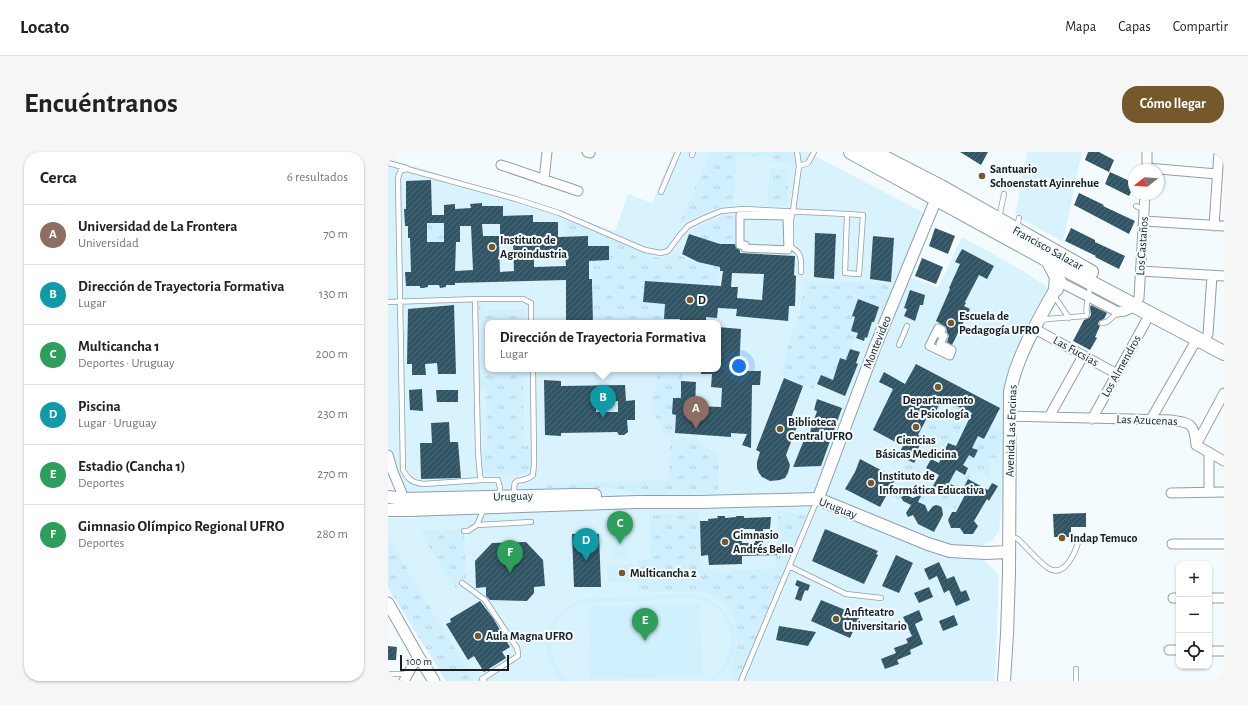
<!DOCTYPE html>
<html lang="es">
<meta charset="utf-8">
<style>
:root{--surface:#fff;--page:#f6f6f6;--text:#222;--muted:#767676;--line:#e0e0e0;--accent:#75592c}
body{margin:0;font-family:"Alegreya Sans",sans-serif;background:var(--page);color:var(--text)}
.controls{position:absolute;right:12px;bottom:12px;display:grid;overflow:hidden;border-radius:8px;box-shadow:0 1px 3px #0004}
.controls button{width:36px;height:36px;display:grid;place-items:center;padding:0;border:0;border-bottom:1px solid var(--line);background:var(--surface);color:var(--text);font:20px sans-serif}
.compass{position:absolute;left:740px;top:12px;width:36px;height:36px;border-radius:50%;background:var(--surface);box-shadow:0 1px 3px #0004;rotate:253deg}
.scale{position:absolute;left:12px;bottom:10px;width:109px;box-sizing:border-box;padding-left:4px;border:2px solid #191f22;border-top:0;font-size:11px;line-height:14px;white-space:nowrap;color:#191f22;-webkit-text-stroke:3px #f4fbfe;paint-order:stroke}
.you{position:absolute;left:351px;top:214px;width:14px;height:14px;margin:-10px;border:3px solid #fff;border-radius:50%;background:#1a73e8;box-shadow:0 0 0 6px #1a73e833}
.badge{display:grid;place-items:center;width:26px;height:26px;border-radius:50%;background:var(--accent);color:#fff;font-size:13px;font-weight:700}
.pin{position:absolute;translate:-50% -33px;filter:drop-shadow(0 1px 2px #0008)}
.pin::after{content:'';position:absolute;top:21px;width:14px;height:12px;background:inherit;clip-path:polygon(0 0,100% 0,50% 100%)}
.popup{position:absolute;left:97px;top:168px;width:236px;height:52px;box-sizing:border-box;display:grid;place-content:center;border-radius:8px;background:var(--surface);filter:drop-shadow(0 1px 3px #0005);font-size:13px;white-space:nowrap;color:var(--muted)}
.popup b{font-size:15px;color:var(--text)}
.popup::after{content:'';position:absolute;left:50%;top:100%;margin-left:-8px;border:8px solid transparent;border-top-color:var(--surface)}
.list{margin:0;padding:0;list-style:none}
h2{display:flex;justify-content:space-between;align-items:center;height:52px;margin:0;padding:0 16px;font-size:17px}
h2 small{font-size:13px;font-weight:400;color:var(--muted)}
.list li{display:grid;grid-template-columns:26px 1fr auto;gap:12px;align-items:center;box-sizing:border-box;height:60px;padding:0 16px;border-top:1px solid var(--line)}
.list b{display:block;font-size:15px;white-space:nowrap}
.list p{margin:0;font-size:13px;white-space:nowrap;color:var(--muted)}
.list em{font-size:13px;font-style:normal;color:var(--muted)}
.icon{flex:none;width:22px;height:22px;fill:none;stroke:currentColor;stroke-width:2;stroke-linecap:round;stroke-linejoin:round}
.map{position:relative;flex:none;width:836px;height:529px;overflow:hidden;border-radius:16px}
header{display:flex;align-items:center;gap:24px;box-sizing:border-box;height:56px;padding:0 20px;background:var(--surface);border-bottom:1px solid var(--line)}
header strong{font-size:19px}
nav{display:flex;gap:22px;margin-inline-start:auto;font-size:14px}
.intro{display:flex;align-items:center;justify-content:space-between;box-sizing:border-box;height:96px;padding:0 24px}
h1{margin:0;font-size:28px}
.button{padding:10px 18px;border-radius:16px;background:var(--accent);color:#fff;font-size:14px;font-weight:700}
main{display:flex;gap:24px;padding:0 24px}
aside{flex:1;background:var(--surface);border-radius:16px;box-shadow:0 1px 3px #0004}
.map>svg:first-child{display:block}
.built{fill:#d8f2fe;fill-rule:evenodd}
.grass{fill:url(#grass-tufts)}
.garden{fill:#d1f0ff}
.building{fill:url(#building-hatch);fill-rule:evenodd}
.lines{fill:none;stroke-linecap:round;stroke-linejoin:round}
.service-casing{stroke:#8f9fa7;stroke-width:6}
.pedestrian-casing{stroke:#8f9fa7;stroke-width:9}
.minor-casing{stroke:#8f9fa7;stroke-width:11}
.tertiary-casing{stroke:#8f9fa7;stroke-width:13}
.secondary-casing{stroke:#8f9fa7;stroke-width:14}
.primary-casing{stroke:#8f9fa7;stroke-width:16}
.service{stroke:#fff;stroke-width:4.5}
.pedestrian{stroke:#fff;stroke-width:7}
.minor{stroke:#fff;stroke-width:9}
.tertiary{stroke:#fff;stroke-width:11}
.secondary{stroke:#fff;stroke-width:12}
.primary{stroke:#fff;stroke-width:14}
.poi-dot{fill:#75592c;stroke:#f4fbfe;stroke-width:1.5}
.labels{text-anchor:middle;stroke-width:4;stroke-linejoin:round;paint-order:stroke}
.poi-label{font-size:12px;font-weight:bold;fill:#191f22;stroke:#f4fbfe;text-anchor:start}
.street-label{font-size:12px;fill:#191f22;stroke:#f4fbfe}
</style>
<header>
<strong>Locato</strong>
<nav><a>Mapa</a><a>Capas</a><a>Compartir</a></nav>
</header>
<div class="intro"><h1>Encuéntranos</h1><a class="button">Cómo llegar</a></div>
<main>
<aside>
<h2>Cerca<small>6 resultados</small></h2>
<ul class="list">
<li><span class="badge" style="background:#8d6e63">A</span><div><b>Universidad de La Frontera</b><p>Universidad</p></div><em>70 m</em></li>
<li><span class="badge" style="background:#0f9aa8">B</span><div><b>Dirección de Trayectoria Formativa</b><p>Lugar</p></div><em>130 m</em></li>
<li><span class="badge" style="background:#2e9e5b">C</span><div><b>Multicancha 1</b><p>Deportes · Uruguay</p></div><em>200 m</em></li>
<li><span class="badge" style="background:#0f9aa8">D</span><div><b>Piscina</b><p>Lugar · Uruguay</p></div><em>230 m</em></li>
<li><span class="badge" style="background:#2e9e5b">E</span><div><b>Estadio (Cancha 1)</b><p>Deportes</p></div><em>270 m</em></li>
<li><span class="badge" style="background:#2e9e5b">F</span><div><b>Gimnasio Olímpico Regional UFRO</b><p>Deportes</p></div><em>280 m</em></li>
</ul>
</aside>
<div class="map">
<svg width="836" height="529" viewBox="0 0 836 529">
<defs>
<pattern id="grass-tufts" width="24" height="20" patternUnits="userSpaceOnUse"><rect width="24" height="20" fill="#d1f0ff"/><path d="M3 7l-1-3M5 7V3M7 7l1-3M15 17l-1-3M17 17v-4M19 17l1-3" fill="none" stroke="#b3cdda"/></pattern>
<pattern id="building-hatch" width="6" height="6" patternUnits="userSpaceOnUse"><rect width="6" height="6" fill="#315565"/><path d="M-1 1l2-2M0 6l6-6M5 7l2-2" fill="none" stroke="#4c6a77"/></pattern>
</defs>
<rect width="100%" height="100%" fill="#f4fbfe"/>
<path class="built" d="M285,0H420L538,62L515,122L550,136L574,85L632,117L661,136L663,139L617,254L615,339L611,379L605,388L595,393L597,409L611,422L607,529H87L0,384V366H22L26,365L4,307L0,292V6L155,54L227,79L240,42L264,51ZM100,171H330V217H100Z
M639,0H694L675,90L627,63Z"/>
<path class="grass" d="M323,0H407L408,12L383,10V6L356,3L355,6L349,5L346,52L334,54L292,70Z
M382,17L401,18L399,54L379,53Z
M352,63V93L332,92L302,82C314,67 334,64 352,63Z
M176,67L265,105L278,106L287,102L303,108L332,115L329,133L257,129L256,150L277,152L276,166L289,167L288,171H254L253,170L205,167L204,107L208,109L221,108V94L200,95V84L176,83Z
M35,71H56V90L36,91Z
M417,129L494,131L499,134L503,140L495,156L469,147L464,164L473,167L466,170L463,179L470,181L458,208L453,206L445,228L433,223L426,237L392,223L405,176L411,163Z
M96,151V158L136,157V171H100V217H135L136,294H143C142,300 144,312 142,317C139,325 105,323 96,322L94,320L93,295L99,294L98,237H92L91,224L97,223L95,168L89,167L91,154Z
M294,220L293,246H285L284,262L294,263L287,271V281L282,285H276L274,274L265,262L263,253L269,229V222Z
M549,245L584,261L568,294L560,291L553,306L554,312L543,307L538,316L551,323L546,334L563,344L568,335L561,331L568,318L577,323L580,316L575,313L581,303L586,305L590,298L583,295L590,284L596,287L603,272L614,278L609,306H601L602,327L586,317L576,335L568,356L564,358L542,349L538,352L533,350L530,344L525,345L516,341L512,348L501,342L509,325L519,308L528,300L536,286L530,283L543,258L547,260L550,255Z
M309,286L331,305L330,341L258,343L223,336H159V332L281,328L282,287Z
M311,360L313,414L334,419L387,417L390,360L421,362L351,529H346L342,518L350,490L346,468L338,453L319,440L249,439V408L262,407L261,362Z
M33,378L76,379L78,425L69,438L40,393Z
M0,384L87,529H58L0,436Z"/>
<path class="garden" d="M240,377L241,406L224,407L222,378Z
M247,412L248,429L220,430L219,413Z
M301,441C348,447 365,499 327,529H318C350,513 351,466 319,450C313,447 307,446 300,446L196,452C159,459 153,508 182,529H174C147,501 157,459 194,447Z
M312,451L314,524L202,527L200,454Z"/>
<path class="building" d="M572,0H600L593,13Z
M700,0H711L726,8L721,20L697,8Z
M722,20L746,31V34L741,44L717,32Z
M43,28L44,63H56V53L67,52V57L83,56L82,52L94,51V54H115V64L145,63V70H170V85L200,84V94H221V108L201,109V127H204V130L205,171H178V128L67,131V133H58V135L52,136L51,133H40V135L35,136H32V134H18L17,120H23L22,86H20V74H17L16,57H18V29ZM39,71H56V90H39ZM94,72H112V84H95ZM72,74H83L85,118L67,119L68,90H72ZM125,91L126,119L112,120L111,92ZM177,101L178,114L146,115V102Z
M691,41L716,53L715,54L747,69L741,82L686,53Z
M547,76L567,84L560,102L541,94Z
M683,76L707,88V90L737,104L731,117L707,105L708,104L677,89Z
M427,81L448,82L446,127L426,125Z
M301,82L332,92H347L348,96L352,98V101L407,104L406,123L408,124L407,154H401L400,169L348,164L349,157L330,156L329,166L318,165V171H291L292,167H276L277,152L255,150L257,129L333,134L335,119H332V115L310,110L294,102ZM344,121L376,122L374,148L349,146L350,135H343Z
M485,84L506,86L503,130L482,127Z
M574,97L606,114L599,127L591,123L577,150L578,151L576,154L582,157L564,193L559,190L561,184L559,180L558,175L548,169L562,137L561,136L572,112L567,110Z
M534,106L555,115L548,132L527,124Z
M522,138L537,143L535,153H532L527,169L516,164L519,157L516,156Z
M470,147L491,155L486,170H484L479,186L477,185L476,189L468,186L470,181L463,179L467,165L464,164Z
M66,153L68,222H50L49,211L37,212L38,223H24V212H19L20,157Z
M703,153L719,161L716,167L711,169L710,172L712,174L707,185L709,186L702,198L685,189L696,168L701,166L703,163L702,155Z
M330,175L353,177L351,219H373L372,233H364L363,296L354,293L359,282L343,281V285L287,281L288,263L284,262L285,246H293V229L308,230L307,254L333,255L334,236L323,235L324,222H313V217H330Z
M462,197L472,200L468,211L470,212L457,244L429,232L433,223L445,228L452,206L458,208Z
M528,212L612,256L596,287L590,284L584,296L590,298L586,306L581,303L575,313L580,316L577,323L568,318L561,331L568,335L563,344L545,334L551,323L538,316L543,307L551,311L560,291L568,294L584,261L554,247L547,261L543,258L530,283L536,286L528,300L531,302L526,311L510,303L515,294L485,278L505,237L491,230L496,220L517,232Z
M396,226L415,234L402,269L410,272L398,303L402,313L400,321L397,326L392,328L382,329L374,325L371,321L369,316V310L372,300L368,298Z
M156,228L173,229V234L237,233L238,249L247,248V268H239L240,280L236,283H231L229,280L173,281V284L157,283ZM208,249H230V260H208Z
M34,237L35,259L22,258L21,238Z
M48,238H70V250H49Z
M429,247L454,256L433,314L405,315L416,288L419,289L429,259L426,258Z
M61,270L62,290H70L73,326L33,327L32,291H44L43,271Z
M472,307L508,326L492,355L457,337L467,320Z
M580,327L600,338L604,331L610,334L601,349L599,347L586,369L590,374L585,382H576L572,376H563L560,368L564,360H568L578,341L574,339Z
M534,342L530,350L537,353L540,360L545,354L548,353L552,354L554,356L555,363L546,380L530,372L525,363L520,365L518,361L523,353L515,349L513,345L518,343L525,346Z
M698,361V375H683V385H666L665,362Z
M329,364H337V366L348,365V364H356V366L383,365L382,377H375V394L389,393V403L354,404V412L321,413L320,403L313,404L312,369H320V367L330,366ZM354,377H367V391H354Z
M437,377L490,399L488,402L490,403L476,432L424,409Z
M184,382H211L213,435H186Z
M138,390L155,408L157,434L146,435V441L139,449L102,448L98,444V435L88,436L87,409L104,391Z
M508,403L525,411L511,441L494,434Z
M551,410L559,427L566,424L573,440L578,438L582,448L568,454L561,438L556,441L549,424L541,428L536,417Z
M409,428L422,433L420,439L417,438L413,449L407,447L411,435L407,433Z
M541,435L545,445L531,451L526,441Z
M433,448L472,464L462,486L423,469Z
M92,449L105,466L122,495L114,500L118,506L96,520L86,504L80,508L58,472L63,470L62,467Z
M531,458L535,468L527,472L535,492L522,498L523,502L509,508L511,512L497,517L493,507L508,501L506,496L520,491L518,487L524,484L515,465Z
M566,463L570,473L555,479L551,469Z
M391,474L428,480L420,494L388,488Z
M0,494L9,495L8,508H0Z"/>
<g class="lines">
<defs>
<path id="service" d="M409,0L411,14L405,59L403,67V94C406,98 409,98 411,102C414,106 413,115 413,120
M304,3L305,0
M0,11L18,16
M411,14L420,11L426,0
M273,40L290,0
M748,54L757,58
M611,66L616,42
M629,76L631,66
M666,144L681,166
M87,147L90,299L92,324L94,328H110L112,336V344
M0,150L92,147H135L143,151V171
M699,162C696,151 704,143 701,132
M653,169L659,167L698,164
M714,171L719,170L730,160
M511,193L519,174
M94,328L35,332C23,330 21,328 15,318L10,27L11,22L14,18L19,17L128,47L171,61L257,98L273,101L280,99L292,83L300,74L314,67L333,59L355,57L459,62L457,121L471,122L475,63L459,62
M127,344C123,320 133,334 145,323L146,311L145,217
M89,373L143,370
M76,379H80L89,373L96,356
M625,385L630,387C638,395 651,410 660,416C677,427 688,399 691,387
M401,414L458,442L493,446
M74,431L97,448L129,496L130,501V504L94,527L96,529
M688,517V529
M0,522H20
M353,529L429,348"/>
<path id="pedestrian" d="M352,63L399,64L400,98L357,96V93H352Z
M550,176L554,178L551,182L556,184L552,192L564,198L562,204L541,194Z"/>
<path id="minor" d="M199,0L202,1V0
M113,13L190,39
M759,16L829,22
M759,18V0
M156,28L159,0
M756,69L836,74
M826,74L831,0
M753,119L836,124
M672,130L730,160L737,159L748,154
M751,146L757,42
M647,177L729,222
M820,182L824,124
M621,264L783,268C803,271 806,271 808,293
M661,265L695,204
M704,267L762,162
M763,267L809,187
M808,293L836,241
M808,293L836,309
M821,300V340
M0,303L5,320L18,351
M783,341L836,340
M784,392H836
M785,446H791
M821,446H836
M781,498H791
M821,499H836
M16,529L30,504"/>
<path id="tertiary" d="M430,347L487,195L551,40
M0,451L30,504L46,529"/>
<path id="secondary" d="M0,345L16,347L187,343H207
M0,358H21L249,350H311L430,347L540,392L562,399L598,401L620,400
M616,529L619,482L621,422L622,240C628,204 654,162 672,129"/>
<path id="primary" d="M463,0L660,108L836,201
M485,0L553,35L703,120
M660,108L669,125L668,137"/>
</defs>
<use href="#service" class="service-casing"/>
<use href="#pedestrian" class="pedestrian-casing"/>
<use href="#minor" class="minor-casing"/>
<use href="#tertiary" class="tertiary-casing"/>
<use href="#secondary" class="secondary-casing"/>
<use href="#primary" class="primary-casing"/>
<use href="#service" class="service"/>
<use href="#pedestrian" class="pedestrian"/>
<use href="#minor" class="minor"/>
<use href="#tertiary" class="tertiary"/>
<use href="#secondary" class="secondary"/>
<use href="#primary" class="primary"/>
</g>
<g class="poi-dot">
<circle cx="594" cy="24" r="4"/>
<circle cx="104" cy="95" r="4"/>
<circle cx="302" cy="148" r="4"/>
<circle cx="563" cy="171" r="4"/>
<circle cx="550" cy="235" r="4"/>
<circle cx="528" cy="275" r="4"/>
<circle cx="392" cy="277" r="4"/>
<circle cx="483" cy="331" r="4"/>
<circle cx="674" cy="386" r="4"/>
<circle cx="337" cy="390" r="4"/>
<circle cx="234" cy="421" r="4"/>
<circle cx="448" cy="467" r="4"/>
<circle cx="90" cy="484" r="4"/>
</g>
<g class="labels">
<g class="poi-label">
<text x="602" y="21">Santuario<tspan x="602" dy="14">Schoenstatt Ayinrehue</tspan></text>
<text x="112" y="92">Instituto de<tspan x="112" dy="14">Agroindustria</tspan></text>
<text x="310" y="152">D</text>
<text x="571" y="168">Escuela de<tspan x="571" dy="14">Pedagogía UFRO</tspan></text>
<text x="550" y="252" text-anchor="middle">Departamento<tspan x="550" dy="14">de Psicología</tspan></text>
<text x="400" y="274">Biblioteca<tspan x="400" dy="14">Central UFRO</tspan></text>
<text x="528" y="292" text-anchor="middle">Ciencias<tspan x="528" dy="14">Básicas Medicina</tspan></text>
<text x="491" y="328">Instituto de<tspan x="491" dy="14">Informática Educativa</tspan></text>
<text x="345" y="387">Gimnasio<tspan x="345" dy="14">Andrés Bello</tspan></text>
<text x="682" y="390">Indap Temuco</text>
<text x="242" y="425">Multicancha 2</text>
<text x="456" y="464">Anfiteatro<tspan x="456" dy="14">Universitario</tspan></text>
<text x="98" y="488">Aula Magna UFRO</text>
</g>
<g class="street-label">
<text transform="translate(754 94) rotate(-86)" y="4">Los Castaños</text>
<text transform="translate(660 96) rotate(29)" y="4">Francisco Salazar</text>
<text transform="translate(489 190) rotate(-68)" y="4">Montevideo</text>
<text transform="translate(688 199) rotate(29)" y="4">Las Fucsias</text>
<text transform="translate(733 214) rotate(-61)" y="4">Los Almendros</text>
<text transform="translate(759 268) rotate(2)" y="4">Las Azucenas</text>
<text transform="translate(623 279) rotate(-88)" y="4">Avenida Las Encinas</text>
<text transform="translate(125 344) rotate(-2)" y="4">Uruguay</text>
<text transform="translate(450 356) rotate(21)" y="4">Uruguay</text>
</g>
</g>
</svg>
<div class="controls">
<button>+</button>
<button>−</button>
<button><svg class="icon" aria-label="locate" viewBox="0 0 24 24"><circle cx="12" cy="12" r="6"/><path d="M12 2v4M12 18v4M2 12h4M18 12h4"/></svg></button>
</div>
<svg class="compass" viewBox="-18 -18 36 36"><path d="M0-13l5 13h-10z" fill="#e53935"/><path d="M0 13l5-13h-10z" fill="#767676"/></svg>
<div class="scale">100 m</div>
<div class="you"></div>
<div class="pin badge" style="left:308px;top:277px;background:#8d6e63">A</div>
<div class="pin badge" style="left:215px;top:266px;background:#0f9aa8">B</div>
<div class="popup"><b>Dirección de Trayectoria Formativa</b>Lugar</div>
<div class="pin badge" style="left:232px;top:392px;background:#2e9e5b">C</div>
<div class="pin badge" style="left:198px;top:409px;background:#0f9aa8">D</div>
<div class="pin badge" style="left:257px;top:489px;background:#2e9e5b">E</div>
<div class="pin badge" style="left:122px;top:421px;background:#2e9e5b">F</div>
</div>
</main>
